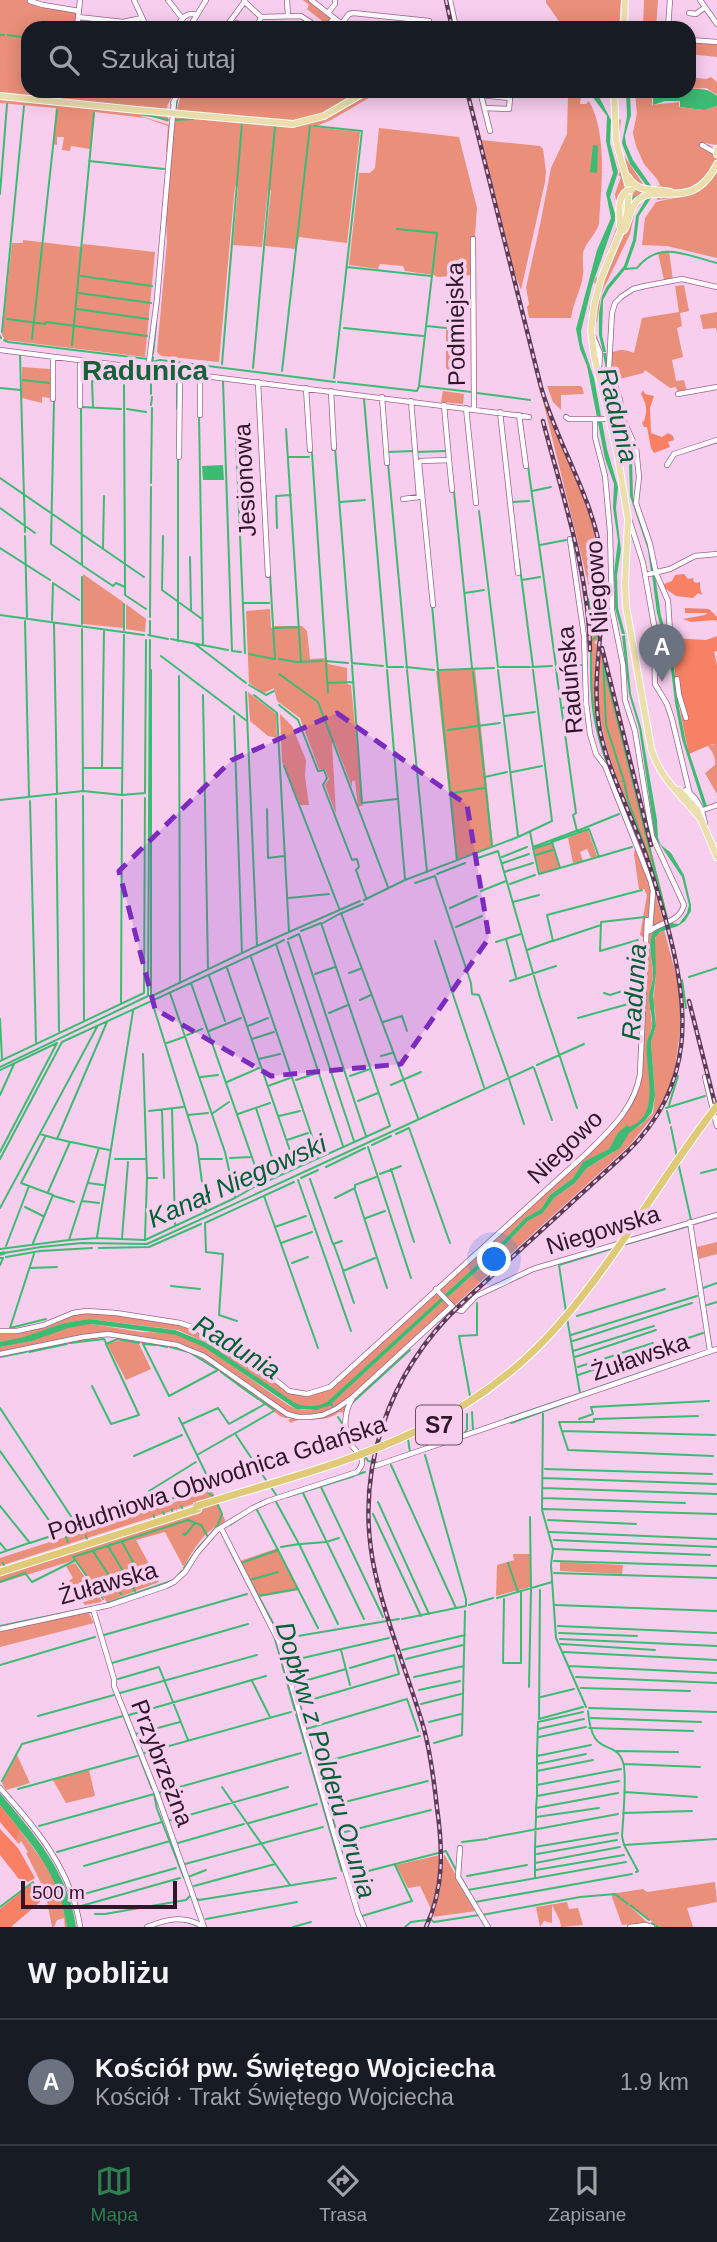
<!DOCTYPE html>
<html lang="pl">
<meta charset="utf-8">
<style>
:root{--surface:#171b24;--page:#20242c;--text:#f1f3f6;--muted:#9ea1a6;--line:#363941;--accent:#2f7f4f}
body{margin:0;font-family:Arial,sans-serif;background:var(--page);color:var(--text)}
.scale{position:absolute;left:21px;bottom:18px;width:156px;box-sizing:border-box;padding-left:7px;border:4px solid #2f162a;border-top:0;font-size:19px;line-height:24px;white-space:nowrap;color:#2f162a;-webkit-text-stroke:5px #f8ceef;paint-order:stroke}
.you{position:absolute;left:495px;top:1260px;width:24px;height:24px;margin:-18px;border:5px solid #fff;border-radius:50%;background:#1a73e8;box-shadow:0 0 0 10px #1a73e833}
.badge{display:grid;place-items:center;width:46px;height:46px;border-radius:50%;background:var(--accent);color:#fff;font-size:23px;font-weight:700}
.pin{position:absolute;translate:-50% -58px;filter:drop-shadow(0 2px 4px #0008)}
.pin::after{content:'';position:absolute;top:37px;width:24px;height:21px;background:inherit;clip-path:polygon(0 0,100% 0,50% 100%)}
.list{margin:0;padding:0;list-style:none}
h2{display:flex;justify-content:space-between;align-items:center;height:91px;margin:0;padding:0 28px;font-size:30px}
h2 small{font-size:23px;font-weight:400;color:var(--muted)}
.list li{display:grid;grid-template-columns:46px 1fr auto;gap:21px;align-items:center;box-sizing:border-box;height:126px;padding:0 28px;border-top:2px solid var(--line)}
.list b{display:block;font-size:26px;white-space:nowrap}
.list p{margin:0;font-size:23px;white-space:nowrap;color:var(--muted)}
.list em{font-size:23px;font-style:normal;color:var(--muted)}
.icon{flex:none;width:38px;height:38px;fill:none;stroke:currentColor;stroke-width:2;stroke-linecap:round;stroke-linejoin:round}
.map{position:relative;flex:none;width:717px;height:1927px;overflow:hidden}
.search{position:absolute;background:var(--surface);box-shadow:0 4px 18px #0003;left:21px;right:21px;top:21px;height:77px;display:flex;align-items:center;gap:18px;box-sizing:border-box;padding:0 24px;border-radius:21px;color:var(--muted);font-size:26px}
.sheet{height:217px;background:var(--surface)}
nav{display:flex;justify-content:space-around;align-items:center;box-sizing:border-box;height:98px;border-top:2px solid var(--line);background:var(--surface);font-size:19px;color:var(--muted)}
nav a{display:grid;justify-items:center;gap:4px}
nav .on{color:var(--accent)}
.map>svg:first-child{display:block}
.green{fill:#ea8f79}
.forest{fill:#f88064}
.water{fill:#3dbb73}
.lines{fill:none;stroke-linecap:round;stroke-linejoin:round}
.stream{stroke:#3dbb73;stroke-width:2}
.canal{stroke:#3dbb73;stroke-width:3.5}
.minor-casing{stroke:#9f6194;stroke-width:6}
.major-casing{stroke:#fff;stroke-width:8}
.highway-casing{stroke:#fff;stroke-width:9}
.minor{stroke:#fff;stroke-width:4.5}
.major{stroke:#ecdfad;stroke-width:6}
.highway{stroke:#e0c977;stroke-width:7}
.rail-casing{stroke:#5a3d54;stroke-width:4.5}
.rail{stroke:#f8ceef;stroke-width:2;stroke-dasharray:5;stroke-linecap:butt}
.major-bridge-casing{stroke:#fff;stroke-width:8;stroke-linecap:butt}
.highway-bridge-casing{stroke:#fff;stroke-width:9;stroke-linecap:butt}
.major-bridge{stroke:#ecdfad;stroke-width:6}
.highway-bridge{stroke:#e0c977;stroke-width:7}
.marked{fill:#7b2cbf;fill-opacity:0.2;stroke:#7b2cbf;stroke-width:5;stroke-dasharray:14 9;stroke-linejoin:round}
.labels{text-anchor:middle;stroke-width:7;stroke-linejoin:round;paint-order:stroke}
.shield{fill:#f8ceef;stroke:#6b4d65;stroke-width:2}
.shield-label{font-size:23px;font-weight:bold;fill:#2f162a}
.street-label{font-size:24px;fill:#2f162a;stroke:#f8ceef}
.water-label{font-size:26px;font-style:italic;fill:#006133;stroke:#f8ceef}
.quarter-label{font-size:28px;font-weight:bold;fill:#156238;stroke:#f8ceef}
</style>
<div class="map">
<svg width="717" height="1927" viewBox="0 0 717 1927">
<rect width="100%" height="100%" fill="#f8ceef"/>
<path class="green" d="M0,0H30L29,3L39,7L77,13L75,28H28V91H175L167,106L168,107L165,109H169L0,95Z
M303,0H309L331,19L326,24L307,9L309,5Z
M546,0H621L619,28H564L546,3Z
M644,0H658L656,28H643Z
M689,42L717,43V57L689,54Z
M689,77L706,79L711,77L717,82V95L706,88L689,89Z
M182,91H361L327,114L294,122L179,112L177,110Z
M369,91H381L331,120L314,127L360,132L347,243L299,237L296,249L265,246L271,190H268L262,247L233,245L238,187L235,186L219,362L161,356L157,352L167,242L166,218L172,119L178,116L279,125L315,121Z
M635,94L652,95V105C662,103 670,104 679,102V107L704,110L717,106V145L704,143L713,147L703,144L702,147L712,151L717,160C710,182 678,199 659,187L658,190L663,191H658V193C675,193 688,192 703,183C689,193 675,194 658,194V197L662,199L664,196C688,194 705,189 717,167C706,193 684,196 658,200L657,199V186L660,185L657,179L644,164L636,146L633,133L637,113Z
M568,96L581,97L580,104H586L589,101C608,135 601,187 599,224C595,236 585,243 583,253C582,260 584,268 583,275C581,290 573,303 571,318H529L527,307L529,304L526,287L528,279L540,225L551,168L567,134Z
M0,98L166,115L168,117V122L154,117L140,116L170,125L168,152H166L168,126L145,118L95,112L90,149L71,146L70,151L62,150L64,137H57V145L53,144L56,108L0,103Z
M613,117C614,126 614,136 616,145C623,179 634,194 621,229L622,196L625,197L626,190L618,198L617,233L600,279L591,321H589V308L596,284L594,282L596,277L598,278L616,229L618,214L615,194L621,177L618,175L620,172L612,140Z
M617,118L621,120L619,137L623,154L645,187L647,194L635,211L630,234L601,294L597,322L593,321L596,302L602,283L631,220L635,205L645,198V195C631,202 632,215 625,227L631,201L628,179L637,189L645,191V188C624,187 616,137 617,118Z
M379,128L459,137L477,208L472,275L437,277L434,275L405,271L403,266L380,264L378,269L349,265L359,173H370L375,168Z
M481,140L540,146L543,149L546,172L545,182L521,290L513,269Z
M717,172V258L667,246L642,245L645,218L656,202C681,196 701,196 717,172Z
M23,240L82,247L83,244L155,252L145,357L5,340L2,335L12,243H23Z
M669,251L673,280H664L658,253Z
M684,285L689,311L680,313L682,326L677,328L683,357L672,360L676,381L684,380L687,392L678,393L676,387L670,388L645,370L643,373L620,379L619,376L613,378L611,367V354C618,348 626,350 634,353L642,318L679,312L675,286Z
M717,312V333L716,328L703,329L700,315Z
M446,328V330L458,328L459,339L454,341L456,345H459L458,351L460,359L451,370H448L446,368Z
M22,367L50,369V398L42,397V403L22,398Z
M547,386H580L582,387L584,394L561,395V410L553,402Z
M540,389L555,431L585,498L594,526L602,569L600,619H597Z
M443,391L464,394L463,404L441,402Z
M83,574L123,602V628L83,624Z
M587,598L598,637L597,640L594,643L597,644C593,683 594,720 607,757C617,786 632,815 640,844C623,803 601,761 594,717C587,678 593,638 587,598Z
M126,604L146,619L145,632L126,629Z
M270,609L271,628L275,626H302L307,631L310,659L327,658L328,664L347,668V684L351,685L363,805L358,807L355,781H352V787L335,743H332L336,814L325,785L329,779L325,769H319L300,718L277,701L274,688L264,693L249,683L246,611Z
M602,651L668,918L667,920C659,893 651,865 641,838C614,770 592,728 598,652Z
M475,669L493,846L456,860L436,671Z
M248,692L276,714L277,738L268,736L250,721Z
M280,714L292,726L306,760L305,776L309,805H300L282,762Z
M717,744V794L705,773L715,765C716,757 712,751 707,745Z
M614,785L653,886L664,924L654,932L650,947L653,975L649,1001L652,1025L647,1046L652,1093L645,1117L636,1125L617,1136L611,1148L582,1164L573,1178L550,1195L541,1209L525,1218L503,1241L444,1295L438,1288L613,1129L639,1083L644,952L642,950L644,938L640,935L647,895L644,889H639L634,855L635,848L610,787Z
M588,830L597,856L591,858L587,849L580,852L583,861L573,863L568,838Z
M552,843L559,868L540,873L534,849Z
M664,930L678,982L681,1023L675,1068L669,1088L657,1111L630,1145L454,1306L447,1298L502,1248L528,1221L543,1213L554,1198L575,1183L587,1168L614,1152L620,1137L641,1125L653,1113L655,1095L651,1042L656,1026L655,1010L653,1002L656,974L654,946L656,935Z
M717,1242V1254L699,1259L697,1247Z
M435,1290L442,1297L440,1300L323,1406L300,1407L279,1395L270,1386L226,1358L207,1343L178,1330L89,1319L64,1323L24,1339L0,1342V1332L8,1333L82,1312L116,1314L185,1325L249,1359L292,1393L321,1392L421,1305L430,1300Z
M444,1300L450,1306L351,1397L345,1413L339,1412C324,1425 302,1415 291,1423L288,1420L294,1417L285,1418L280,1416L208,1363L189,1352L175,1348L143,1344L135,1340L111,1336L0,1357V1347L31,1341L64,1326L85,1323L141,1332L175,1333L198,1342L288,1405C304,1414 320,1411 334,1401Z
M121,1340L139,1344L151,1369L126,1380L107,1344Z
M210,1491L213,1493L225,1520L224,1523C206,1529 194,1548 185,1565L183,1566L165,1532L136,1540L159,1582L107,1602L75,1560L0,1583V1575L196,1513L197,1515L199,1513L196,1503L193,1502V1504L184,1507L0,1566V1558Z
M278,1548L299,1590L259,1597L240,1561Z
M513,1554H530V1587L496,1596L497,1565L514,1560Z
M560,1562L623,1565L622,1574L560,1571Z
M75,1563L102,1601L101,1602L85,1605L71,1588L69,1581L73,1578L66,1566Z
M88,1612L94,1623L0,1647V1631Z
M17,1755L30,1783L6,1790L2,1783Z
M89,1770L95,1796L66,1803L53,1780Z
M20,1830L51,1872L64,1907L67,1927H65L64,1918L57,1920L54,1927H52L45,1891L26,1853L28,1852L21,1841L19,1844L17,1842Z
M444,1854L476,1911L433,1917L440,1891Z
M440,1855L438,1882L431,1909L420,1886L408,1888L396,1865Z
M715,1882L717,1902L687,1908L693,1927H659L619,1896L648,1923L622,1925L611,1894L643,1889L647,1892Z
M567,1902L569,1909L578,1908L583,1925L561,1927L560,1921L552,1905V1923L544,1921L540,1927L536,1907Z"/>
<path class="forest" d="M643,390L645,394L654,396L650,408L651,433L662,437L668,433L673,436L674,440L668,442L670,447L654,453L651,448L647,427H644L642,422L644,421C648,410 646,403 641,394Z
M684,574L688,579L694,578L693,581L696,583L700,582V588L702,595L698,593L693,598L676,596L666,589L664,584L672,581L675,575Z
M685,608L709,609L717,617V623L716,620L691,622L683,619L705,615L708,613H685Z
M717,636V651L714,652L717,665V744H712L689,754C680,716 675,677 671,638L706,640Z
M0,1805L20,1830L17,1842L0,1822Z
M0,1829L18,1848L35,1878L28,1882L24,1879H19L0,1855Z
M34,1882L40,1902L11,1927H0V1909Z"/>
<path class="water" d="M689,89C700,89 708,88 717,96V106L704,110L680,107V101H665L653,105V91H676L681,93L682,91H689Z
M588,91H596L611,120L610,143L618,172L610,197L615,214V220L592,286L581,331L582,343L594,378L607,449L618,487L616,508L621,550L617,575L618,608L625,634H622L615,608L614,572L618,541L613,508L614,484L605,459L587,366L580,349L576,329L597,250L611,218L606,193L613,173L606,141L607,116Z
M626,91L632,94L630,95L631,115L625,136L626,144L633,160L652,187L653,195L639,216L636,241L627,267L609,289L603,300L602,335L606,352H603L599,335V313L602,296L607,286L624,266L633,240L636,216L649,194V189L630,164L622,143L627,116Z
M593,145L598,146L597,173L590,172Z
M603,353H606L619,420L632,460L633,497L648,541L654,571L651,572L648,550L630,496L629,463L615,417Z
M223,465L224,480H203L202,466Z
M652,575H655L661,616L672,653L679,707L686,743L707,806L704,808L682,739L675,703L670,660L657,613Z
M625,635L631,694L641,727L657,820L658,838L661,845L671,853L684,875L691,905V911L685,921L678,926L660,932L655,938L656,974L653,996L656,1026L651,1042L655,1095L652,1112L644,1122L629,1133L620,1148L587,1168L575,1183L554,1198L543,1213L528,1221L502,1248L447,1298L444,1295L503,1241L525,1218L541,1209L550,1195L573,1178L583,1162L609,1149L618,1133L627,1125L629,1127C663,1115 644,1068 647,1042C648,1037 651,1032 652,1026C653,1017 649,1008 649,999C649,992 652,985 653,977C654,961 645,945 655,929L671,923L679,924L687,913L689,905L682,877L655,837L639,728L629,694L622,636Z
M442,1297L444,1300L332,1403L334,1409L331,1405L316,1410L296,1409L204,1347L176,1335L91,1324L68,1328L32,1341L0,1347V1342L24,1337L64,1323L89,1319L175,1330L207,1343L295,1403C304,1407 318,1407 327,1402Z
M218,1531L273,1631L296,1711H294L272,1632Z
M297,1713L343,1871L341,1872L295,1714Z
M0,1793C34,1834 69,1873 76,1927H67C59,1872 33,1847 0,1805Z"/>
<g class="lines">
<path class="stream" d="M0,35H4
M8,35L28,38
M629,94H642
M644,94H653
M176,108L177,98
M140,113L168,120
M175,120L193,119
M314,126L362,131L334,378
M89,161L164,169
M0,194L7,104
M632,198L639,196
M397,229L437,233L419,386
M347,267L431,276
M625,269L637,268C660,239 687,256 717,263
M81,276L152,286
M79,293L151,303
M77,309L148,319
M7,319L45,324L46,322L147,336
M427,326L446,328
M344,328L423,336
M2,332L24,106
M0,336L1,338
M32,339L57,110
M4,340L8,342L148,359
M72,345L94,113
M153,354L156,324
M20,355L21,390
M152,362L160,360L335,382
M222,364L242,123
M152,366L153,357
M253,368L275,126
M282,371L310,126
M151,372V394
M177,374V409
M23,380L49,383
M223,381L232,651
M338,382L417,391L419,386L472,392
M124,385L125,587
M0,388L21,390L25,532
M477,393L530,400
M364,399L387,667
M54,401L51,544L82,565L81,408
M151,405L152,397
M81,407L121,409
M93,407L92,381L109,382
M127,409L146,412
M199,416L203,645
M286,429L301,662
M236,441L245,653
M335,448L352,663
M388,452L413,451
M417,452L445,451
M312,453L326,661
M178,456V641
M289,457H309
M388,463L407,668
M528,466L556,666
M0,478L144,577
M151,483L152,408
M532,491L551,487
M454,492L472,668
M341,502L365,500
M512,502L529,501
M0,508L35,533
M479,511L498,667
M277,528L276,496L291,495
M25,536L27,617
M163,536L162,590L202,619
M540,545L566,540
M0,548L50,580
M103,548L104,496
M190,557L191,610
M519,560L533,667
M83,566L113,586L116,583L125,587V595L146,609
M270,574L275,659
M82,577V624
M522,580L540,577
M465,593L484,590
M588,599L597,636L591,641
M244,603H269
M432,605L438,670
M0,615L144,635
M150,617L151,487
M52,620L53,583L79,600
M25,621L29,796
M150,621V634
M54,624L57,793
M275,628L298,627
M82,629L83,790
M124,630V604
M148,635L168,639
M171,639L228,650
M587,641H588
M195,644L246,683
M591,645C591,668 590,692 594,715C601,757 621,797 637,836
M232,651L241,652
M249,654L274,659
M161,656L247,721
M603,657L606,725L624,781
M279,659L297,662L322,661
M325,661L348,663
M326,663L328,692
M352,663L383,666
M603,663L667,918
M352,665L362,803L397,799
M556,666L583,665
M387,667H403
M406,667L434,670
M500,667H530
M532,667L552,666
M556,669L576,813L573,815L577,831L619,814
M387,670L405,879
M407,670L427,872
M439,670L494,668
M498,670L518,836
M438,672L457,860
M473,672L492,846
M279,674L318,702L388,887
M179,676L180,983
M328,683L353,682
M249,685L266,695L274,691
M246,692L257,946
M203,695L208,969
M254,695L277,713L289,932
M279,705L298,720L318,771L324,770L327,778L323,785L352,860L357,859L359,867L356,870L366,898
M562,708L582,705
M234,716L242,953
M505,716L535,712
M448,730L500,723
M284,766L339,908
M83,768H122
M102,768L104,631
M512,772L542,766
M485,777L507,772
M622,781H624L628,800L654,873
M453,793L484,788
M122,794L124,635
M83,796L84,1020
M56,799L59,1031
M0,800L83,791L122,795L145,793L146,640
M30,801L36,1042
M267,809L268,858L284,856
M530,832L533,847L576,831
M533,848L539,874L560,868
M533,849L551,843
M536,855L552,850
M502,857L527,847
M599,857L589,829L552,842L560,868L632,847
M475,859L498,851L540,997L577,1108
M503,863L529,854
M504,872L533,863
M437,874L465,863
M415,883L435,876L471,983L472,994L479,995L508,1076
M510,884L535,875
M481,891L506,881
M289,898L329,894
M364,900L405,880L518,837L552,821L533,670
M513,902L539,895
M450,908L477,896
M342,913L363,904
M323,923L341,913L418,1118
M601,925L553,941L547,915L642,890
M456,927L482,916
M288,939L299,934L366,1136
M506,939L516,977
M284,940L276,944L343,1146
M638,940L600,951L601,922L645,917
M435,941L484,1087
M288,942L354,1141
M496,942L521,934
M527,950L552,941
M251,957L319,1157
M227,968L296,1168
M349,973L360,969
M315,974L335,967
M209,976L225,1021
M689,977L717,968
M682,980L686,1008
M510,981L556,966
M191,983L261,1183
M170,993L225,1152L235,1197
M604,993L610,995L638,986
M151,996V670
M152,996L257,946L360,901
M360,1000L371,995
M121,1002L122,800
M152,1002L197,1145L206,1212
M329,1013L348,1005
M578,1018L639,1001
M0,1019L2,1059
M383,1022L402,1016L407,1031
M248,1026L268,1018
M209,1031L241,1018
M187,1035L202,1029
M252,1039L274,1032
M167,1043L184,1037
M143,1054L147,1178L145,1238
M381,1056L392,1053
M259,1059L280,1054
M0,1061L144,993L145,798
M537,1065L584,1044
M0,1067L148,996L150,640
M534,1068L552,1120
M0,1070L57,1043L0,1152
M350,1076L370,1069
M201,1077L218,1075
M509,1079L524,1124
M296,1080L317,1073
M227,1082L259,1068
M391,1085L421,1072
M268,1086L290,1078
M0,1095L14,1064
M358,1101L378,1093
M669,1105L678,1076
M256,1108L278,1176
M666,1108L705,1096
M172,1109L175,1225
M441,1109L533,1067
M162,1110L164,1178
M149,1111L183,1107
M667,1111L670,1123
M213,1113L229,1102
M238,1114L270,1103
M188,1115L208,1113
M279,1116L300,1111
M671,1127L677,1157
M40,1134L57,1139L107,1022
M396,1134L409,1128L450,1243
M287,1140L308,1133
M71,1142L109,1150
M372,1145L391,1136
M368,1147L411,1278
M230,1158L251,1157
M0,1159L62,1042L276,944
M115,1159H145
M200,1159H222
M678,1162L691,1220
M326,1167L365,1148
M391,1169L414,1242
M701,1173L717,1169
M380,1174L401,1166
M148,1178H157
M301,1178L318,1170
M310,1179L333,1244L342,1241
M298,1180L351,1331
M88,1183L103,1185
M29,1186L53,1195L33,1243
M355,1190L387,1288
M48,1192L70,1142L58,1139
M54,1196L74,1202
M264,1196L275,1227
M335,1198L355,1188V1185L376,1177
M82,1201L99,1203
M25,1207L43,1216
M0,1208L97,1027
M306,1216L275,1227L318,1348
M366,1218L385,1211
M97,1237L133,1011
M122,1238L128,1162
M69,1240L99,1148
M281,1243L312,1232
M334,1245L343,1270
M623,1245L688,1226
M6,1246L29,1186L21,1183L45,1137
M99,1248L149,1247L201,1224
M0,1249L69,1240L97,1238L145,1240L235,1198L254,1187L390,1126L321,923L301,931
M4,1253L41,1247L82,1243L147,1244L439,1110
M34,1254L10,1328L46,1319
M6,1257L40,1251L92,1248
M0,1258H3L0,1265
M292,1263L308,1257
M30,1268L57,1267
M171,1286L200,1289
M703,1288L717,1283
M354,1303L343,1271L375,1258
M707,1305L717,1302
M566,1312L559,1265L614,1248
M577,1316L665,1289
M567,1318L580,1393
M237,1321L219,1315L223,1254L206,1252L205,1223L294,1182
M571,1335L697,1296
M573,1341L692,1303
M70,1343L104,1339L106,1343
M156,1345L143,1344L169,1396L218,1370L189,1352L170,1347
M158,1345L167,1347
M573,1351L654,1326
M29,1352L67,1344
M0,1357L26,1352
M575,1357L656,1330
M578,1367L653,1343
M221,1372L236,1383
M578,1375L703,1333
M237,1384L258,1399
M92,1386L111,1424L139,1415L106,1344L118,1339L139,1343
M470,1396L459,1336L477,1335V1303
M260,1400L273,1409
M352,1403L410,1350
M0,1408L78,1527L58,1533L0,1451
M543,1411L542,1510L553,1549L551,1565L556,1638L586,1707
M472,1412L473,1430
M698,1416L594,1419V1422H559L568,1450L713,1456
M338,1417L343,1425
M179,1418L211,1484
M448,1418L452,1437
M505,1419L690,1356
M579,1419L593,1414L591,1407L709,1401
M460,1421L462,1434
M511,1423L569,1402
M182,1424L218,1408L229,1424L265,1404
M348,1428L351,1441
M562,1431L715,1435
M465,1433L467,1429V1414
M236,1435L268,1483
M408,1439L410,1452
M346,1441L353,1450
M197,1455L274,1411
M364,1455L368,1461L379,1463
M425,1455L466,1599V1606
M134,1456L182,1435
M391,1465L456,1608
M545,1469L712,1474
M356,1475L365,1472
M542,1478L716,1484
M212,1486L254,1462
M270,1486L277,1496
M321,1487L383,1617
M543,1488L717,1494
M149,1491L196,1462
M208,1492L215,1498
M303,1493L364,1619
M287,1497L354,1476
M543,1498L685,1503
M275,1500L299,1544L281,1547
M378,1502L429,1614
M151,1505L207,1488
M0,1506L30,1543L54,1535
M181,1506L182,1508
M172,1509V1511
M543,1509L717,1514
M163,1512L164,1514
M373,1514L421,1616
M154,1515V1517
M548,1520L636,1524
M230,1525L245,1515
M550,1532L717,1539
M183,1534L185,1535L195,1523
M86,1536L87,1539
M66,1537L68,1542
M554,1540L717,1547
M122,1542L142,1578L152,1573
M0,1543L6,1550
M299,1544L338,1624
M301,1544L326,1542L339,1538
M108,1546L135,1591
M554,1549L710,1555
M278,1550L318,1628
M93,1551L121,1594
M0,1553L29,1543
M554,1561L717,1566
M3,1563L4,1565
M241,1563L278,1550L256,1508
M508,1563L518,1592
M184,1568L198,1548L217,1527L222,1514L217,1503
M554,1573L717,1578
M250,1580L278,1572
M0,1582L25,1573L32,1582L74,1561
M252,1584L281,1638
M540,1590L539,1719L583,1707
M258,1596L297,1589
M497,1598L552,1582
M103,1599L73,1557L188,1520L201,1525L208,1537
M504,1599L503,1663H521V1591
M107,1603L174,1580L182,1571
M469,1605L493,1598
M555,1605L717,1611
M402,1619L466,1606
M0,1626L88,1608
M558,1626L717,1633
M559,1633L637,1636
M104,1635L247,1594
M280,1639L399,1619
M560,1639L717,1646
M561,1644L655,1650
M341,1650L350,1685
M402,1650L465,1635
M564,1652L717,1660
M406,1659L463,1645
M290,1661L389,1638
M112,1663L248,1624
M0,1665L95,1637
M568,1666L717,1673
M414,1677L464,1666
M576,1677L717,1683
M118,1679L159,1667L188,1740
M252,1681L270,1717
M294,1684L346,1669
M529,1687L531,1589L530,1517
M581,1688L690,1691
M419,1690L460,1681
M120,1693L257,1655
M541,1697L574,1689
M421,1704L461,1694
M589,1708L717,1712
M588,1711C592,1760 614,1737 623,1762C627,1772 623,1822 622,1836L624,1845L638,1871L636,1872
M122,1712L152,1789
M302,1713L300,1703L399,1674L394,1655L350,1668
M129,1715L266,1676
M38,1716L114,1695
M591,1718L701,1722
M429,1722L461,1714
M589,1728L693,1731
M306,1729L407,1699L418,1731
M538,1729L584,1719
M135,1734L180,1722
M539,1737L586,1727
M310,1741L313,1752
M434,1743L462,1735L465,1611
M616,1751L678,1752
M144,1753L291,1712
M314,1755L317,1764L420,1736
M537,1756L538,1722L583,1712
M537,1764V1756L591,1745
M624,1764L700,1767
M317,1765L325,1793
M537,1769V1764L586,1754
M2,1781L22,1744L123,1716
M537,1783V1771L593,1760
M222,1787L290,1885
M18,1789L137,1756
M625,1792L697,1797
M158,1793L301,1753
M326,1796L328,1805
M537,1796V1785L621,1769
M536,1808L537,1796L619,1781
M623,1813L692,1811
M536,1817V1808L618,1793
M168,1821L288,1787
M249,1823L317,1804
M39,1826L154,1794L157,1809L184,1878
M336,1830L329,1806L428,1781
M337,1834L431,1810
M337,1837L349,1875
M489,1838L618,1814
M462,1842L487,1839
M178,1843L244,1824
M624,1845L717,1839
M535,1847L536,1817L599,1808
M57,1852L162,1822
M537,1854L617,1840
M535,1863L620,1847
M185,1864L323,1827
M84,1866L170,1841
M536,1870L624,1855
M349,1876L446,1851L456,1870
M460,1876L475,1902
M467,1876L527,1865
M188,1877L206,1870
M535,1878V1847L618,1833
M194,1886L275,1864
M468,1890L626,1862
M77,1896L176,1868
M195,1898L199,1900L336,1878
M475,1902L632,1874
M630,1905L649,1920
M81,1906L180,1878
M0,1907L33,1882
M95,1914H105L186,1900L190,1896
M482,1915L580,1897L615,1894L628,1904
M362,1916L412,1901L395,1865
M206,1919L297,1902
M430,1919L434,1922L479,1915
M652,1923L658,1927
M293,1927L311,1922
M405,1927L411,1922L426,1920"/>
<path class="canal" d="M0,1254L4,1253"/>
<defs>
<path id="minor" d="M134,0L147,28
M168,0L182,18
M287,0L288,16
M311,0L347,28
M450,0L456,28
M700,0L717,24
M30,1L43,5L79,11
M244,1L261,17L301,16L319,28
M328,13L335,4V0
M689,13L696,14L704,8
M78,17L123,22L142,18
M237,23L243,28
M342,23L349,14L353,13L429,21
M77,28L80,0
M178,28C180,19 187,11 197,15
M189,28L206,0
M225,28L245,1
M257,28L261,17
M326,28L334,18
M668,28L670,0
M689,40L717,42
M480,91L490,131
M481,95L510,98L509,109L485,108
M173,103L179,91
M702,145L716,153
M473,239L474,409
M593,336L600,353L599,368
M0,350L529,417
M80,360V406
M148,369L157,299L174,101
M200,375V415
M258,382L268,575
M306,388L310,450
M331,391L334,448
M678,394L717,387
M382,397L387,463
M53,399V357
M466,408L476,503
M500,412L518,573
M519,415L526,466
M566,417L569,419H609
M595,419V437L605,476L610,531L612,610L623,665L625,700L635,731L652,836L684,905C679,923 662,921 650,931L649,927
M179,457L180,372
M449,460L452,490
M667,465L674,454L717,440
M403,499L419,497L411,401
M629,519L643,563L654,625L655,684L667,704L672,719L692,803
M570,539L584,636L586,702L590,734L596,754L605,766L651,882L653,891L650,930
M649,574L670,569L695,556L717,554
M433,605L419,463L421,461L449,460L444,405
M670,632L668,601L656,573L650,544L636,503L639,477L636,448L622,417L620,400L609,367L612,313L615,303L621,297L633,289L645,286L682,279L717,287
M677,679L679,695L686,718
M686,790C698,798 703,811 705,824
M703,810L717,805
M705,1077L717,1126
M690,1222L710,1351
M436,1289L455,1309L462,1311L476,1296L533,1269L717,1215
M0,1331H17L44,1325L73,1313L86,1311L116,1313L180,1323L195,1328L250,1359L289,1391L307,1394L330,1387L588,1152C611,1129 635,1107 640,1074L647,920
M0,1354L83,1337L108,1334L177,1345L204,1356L287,1414L298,1417H310L323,1415L336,1409L353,1397L452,1306
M375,1466L717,1349
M221,1528L279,1642L334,1834L358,1913L364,1927
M93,1609L114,1679V1686L157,1794L204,1927
M0,1629L110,1605L166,1586L174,1582L185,1572L197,1553L217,1530L253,1508L268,1501L357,1472C369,1459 357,1454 350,1443C343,1430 344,1412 352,1399
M0,1788C37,1829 72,1871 80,1927
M460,1848L458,1877L488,1927
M147,1927C167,1919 183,1915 202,1926
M630,1927L645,1925L652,1927"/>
<path id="major" d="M624,28L625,0
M614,91L616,141L629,188L627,216
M0,96L127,109
M126,109L293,124L324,116L367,91
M717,154V149
M628,177C639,194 653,188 670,192
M627,215L601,279L594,305L591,331L594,355L617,452L628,519L625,583L626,606L651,748C659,777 681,795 700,818
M620,226C620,214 616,199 627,191
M624,230C629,222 630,208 637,201C657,181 692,214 717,164
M679,790L697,810L717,857"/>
<path id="highway" d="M0,1572L198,1509"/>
</defs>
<use href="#minor" class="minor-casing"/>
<use href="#major" class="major-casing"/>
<use href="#highway" class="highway-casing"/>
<use href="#minor" class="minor"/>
<use href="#major" class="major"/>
<use href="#highway" class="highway"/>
<defs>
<path id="rail" d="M446,0L452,28
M543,421C562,495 589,572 590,650
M602,648L651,845
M689,1001L717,1112
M426,1927C444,1888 443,1850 437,1808C434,1781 431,1755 424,1729C409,1677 387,1626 375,1572C353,1472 388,1372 462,1303L627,1152C696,1085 690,1007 666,921C658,894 651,866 640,840C626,804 608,768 600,731C589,674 608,619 602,562C595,500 558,447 541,387L467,91"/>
</defs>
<use href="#rail" class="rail-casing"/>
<use href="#rail" class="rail"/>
<defs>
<path id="major-bridge" d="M627,191L632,190"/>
<path id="highway-bridge" d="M197,1506C335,1463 462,1438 561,1322C619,1255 662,1176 717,1106"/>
</defs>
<use href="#major-bridge" class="major-bridge-casing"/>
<use href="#highway-bridge" class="highway-bridge-casing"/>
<use href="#major-bridge" class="major-bridge"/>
<use href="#highway-bridge" class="highway-bridge"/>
</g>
<path class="marked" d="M337,713L467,805L489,938L401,1064L271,1076L155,1009L119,871L232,760Z"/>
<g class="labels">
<rect class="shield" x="416" y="1405.5" width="46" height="39" rx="5"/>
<g class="shield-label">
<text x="439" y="1433">S7</text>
</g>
<g class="street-label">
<text transform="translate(456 324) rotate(-91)" y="8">Podmiejska</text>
<text transform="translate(245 480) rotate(-93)" y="8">Jesionowa</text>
<text transform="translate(597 587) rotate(-94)" y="8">Niegowo</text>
<text transform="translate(570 680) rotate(-95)" y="8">Raduńska</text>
<text transform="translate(565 1147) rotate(-44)" y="8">Niegowo</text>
<text transform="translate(603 1230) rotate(-17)" y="8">Niegowska</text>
<text transform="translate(640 1357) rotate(-19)" y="8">Żuławska</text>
<text transform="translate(217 1478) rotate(-18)" y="8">Południowa Obwodnica Gdańska</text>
<text transform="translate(108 1583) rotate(-16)" y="8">Żuławska</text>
<text transform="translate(162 1763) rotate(69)" y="8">Przybrzeżna</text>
</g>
<g class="water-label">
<text transform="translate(618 415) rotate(76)" y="9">Radunia</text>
<text transform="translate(634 992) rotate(-86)" y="9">Radunia</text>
<text transform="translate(237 1181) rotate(-24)" y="9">Kanał Niegowski</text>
<text transform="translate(237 1347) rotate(32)" y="9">Radunia</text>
<text transform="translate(326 1760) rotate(73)" y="9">Dopływ z Polderu Orunia</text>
</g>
<g class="quarter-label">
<text x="145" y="380">Radunica</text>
</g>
</g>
</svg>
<div class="scale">500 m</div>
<div class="you"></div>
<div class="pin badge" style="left:662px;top:682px;background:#6b7280">A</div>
<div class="search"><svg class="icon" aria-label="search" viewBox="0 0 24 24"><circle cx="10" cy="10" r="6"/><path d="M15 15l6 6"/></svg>Szukaj tutaj</div>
</div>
<section class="sheet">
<h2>W pobliżu<small></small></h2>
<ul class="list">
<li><span class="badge" style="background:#6b7280">A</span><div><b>Kościół pw. Świętego Wojciecha</b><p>Kościół · Trakt Świętego Wojciecha</p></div><em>1.9 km</em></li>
</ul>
</section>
<nav>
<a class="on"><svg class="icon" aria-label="map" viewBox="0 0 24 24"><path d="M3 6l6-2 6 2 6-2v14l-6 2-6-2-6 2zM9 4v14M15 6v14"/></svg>Mapa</a>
<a><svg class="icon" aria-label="directions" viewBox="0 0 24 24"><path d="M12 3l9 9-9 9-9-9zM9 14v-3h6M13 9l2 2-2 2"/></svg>Trasa</a>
<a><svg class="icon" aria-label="saved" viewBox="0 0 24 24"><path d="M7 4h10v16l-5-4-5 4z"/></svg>Zapisane</a>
</nav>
